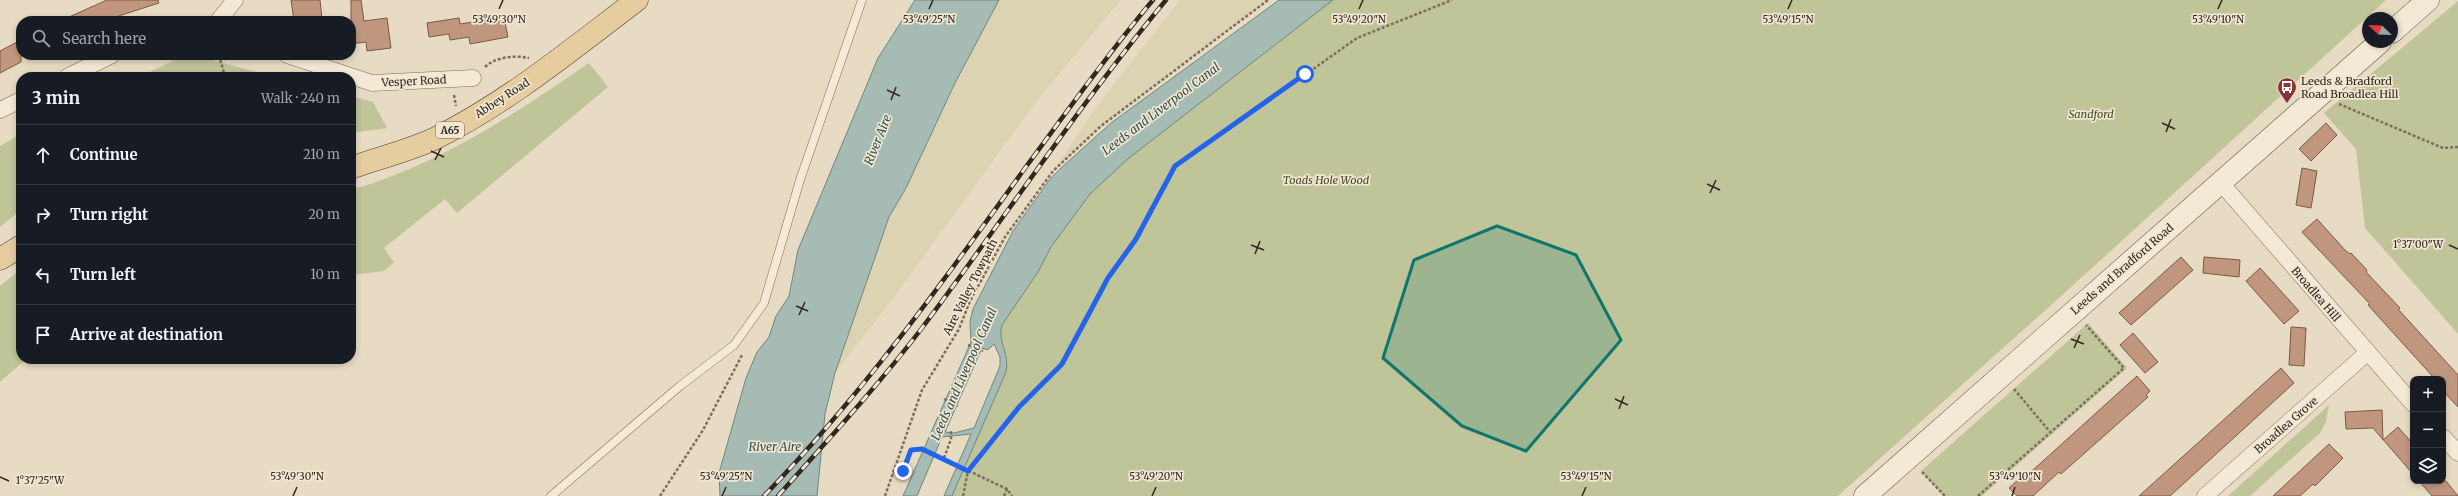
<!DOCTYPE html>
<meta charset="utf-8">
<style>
:root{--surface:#171b24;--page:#242831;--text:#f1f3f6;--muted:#9ea1a6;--line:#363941}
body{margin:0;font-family:Merriweather,serif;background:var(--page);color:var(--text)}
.controls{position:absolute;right:12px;bottom:12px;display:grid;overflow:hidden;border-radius:8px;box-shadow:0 2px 6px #0003}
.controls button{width:36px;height:36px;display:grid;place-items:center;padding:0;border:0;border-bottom:1px solid var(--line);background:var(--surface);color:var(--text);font:20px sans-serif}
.compass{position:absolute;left:2362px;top:12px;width:36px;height:36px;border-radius:50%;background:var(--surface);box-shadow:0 2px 6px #0003;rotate:293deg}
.stop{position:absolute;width:12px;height:12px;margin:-9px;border:3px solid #2563eb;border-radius:50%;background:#fff}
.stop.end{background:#2563eb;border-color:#fff;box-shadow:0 1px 4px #0008}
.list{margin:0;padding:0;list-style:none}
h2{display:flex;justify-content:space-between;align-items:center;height:52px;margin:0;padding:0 16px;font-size:17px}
h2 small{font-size:13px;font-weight:400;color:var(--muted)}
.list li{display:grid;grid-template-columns:26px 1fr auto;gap:12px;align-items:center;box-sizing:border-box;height:60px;padding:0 16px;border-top:1px solid var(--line)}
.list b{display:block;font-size:15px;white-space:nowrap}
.list em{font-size:13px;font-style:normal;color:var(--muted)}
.icon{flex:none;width:22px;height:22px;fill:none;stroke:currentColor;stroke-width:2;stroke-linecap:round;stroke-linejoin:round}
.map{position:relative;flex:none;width:2458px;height:496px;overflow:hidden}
.search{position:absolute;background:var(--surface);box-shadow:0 2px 6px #0003;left:16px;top:16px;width:340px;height:44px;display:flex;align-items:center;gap:10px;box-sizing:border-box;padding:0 14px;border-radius:16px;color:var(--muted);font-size:15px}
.panel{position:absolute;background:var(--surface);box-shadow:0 2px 6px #0003;left:16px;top:72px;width:340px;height:292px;border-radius:16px}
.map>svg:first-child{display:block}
.farmland{fill:#dcd3b2}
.green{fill:#c0c499}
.water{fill:#a5bbb3;stroke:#6d8780;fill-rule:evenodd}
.building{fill:#c0977e;stroke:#7b5946}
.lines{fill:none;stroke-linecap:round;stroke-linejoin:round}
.lane-casing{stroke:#7f6d5c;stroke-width:9}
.street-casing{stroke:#7f6d5c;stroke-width:17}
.secondary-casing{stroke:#614f40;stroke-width:23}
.primary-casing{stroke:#4d3d30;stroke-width:23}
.path{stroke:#7f6d5c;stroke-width:2.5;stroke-dasharray:3 2;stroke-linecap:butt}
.lane{stroke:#f3e9d5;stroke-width:8}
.street{stroke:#f3e9d5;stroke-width:16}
.secondary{stroke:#f3e9d5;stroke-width:22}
.primary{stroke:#e6cda0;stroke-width:22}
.rail-casing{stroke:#31271e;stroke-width:4.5}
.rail{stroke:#f0e6d2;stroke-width:3;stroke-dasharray:9;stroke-linecap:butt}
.route{stroke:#2563eb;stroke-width:5}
.marked{fill:#0f766e;fill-opacity:0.2;stroke:#0f766e;stroke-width:3;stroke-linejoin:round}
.ticks{fill:none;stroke:#31271e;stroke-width:1.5}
.labels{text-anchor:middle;stroke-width:3.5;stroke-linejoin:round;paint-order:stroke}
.shield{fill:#f0e6d2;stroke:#6a6054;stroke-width:1}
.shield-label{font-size:10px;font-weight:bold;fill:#31271e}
.street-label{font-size:11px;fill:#31271e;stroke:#f0e6d2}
.poi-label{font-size:11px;fill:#31271e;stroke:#f0e6d2;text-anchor:start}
.park-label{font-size:11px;font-style:italic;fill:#434b28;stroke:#f0e6d2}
.water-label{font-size:12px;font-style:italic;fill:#304f4c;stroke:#f0e6d2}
.ticks-label{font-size:10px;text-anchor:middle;fill:#31271e;stroke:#f0e6d2;stroke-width:3.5;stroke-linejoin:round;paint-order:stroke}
</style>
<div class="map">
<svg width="2458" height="496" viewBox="0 0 2458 496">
<rect width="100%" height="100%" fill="#e7dbc3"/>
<path class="farmland" d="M999,0H1121L1035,103L897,293L835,373L889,217L906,188L955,83Z
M1180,0H1268L1101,126L1053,171L1100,102Z"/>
<path class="green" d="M1333,0H2386L2069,289L1838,496H952L1006,372C1010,354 997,340 1002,325L1038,272L1051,247L1090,194L1129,158Z
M2458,1V334L2365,228L2356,149L2324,113Z
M185,55H193L276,77H139Z
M589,63L608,87L457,213L445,199L384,248L394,262L384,271L351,275V189C367,186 382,180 397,174C466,147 528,105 589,63Z
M351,96L373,102L387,128L351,133Z
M21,134V210L0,227V146Z
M21,269V359H26L0,382V286Z
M2088,323L2127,368L1982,496H1943L1921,471Z
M2329,405L2326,422L2320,433L2250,496H2228Z"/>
<path class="water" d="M915,0H999L955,83L906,188L889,217L835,373L825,414L817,496H720L719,473L746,378L757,352L769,337L776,316L789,296L798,250L878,58Z
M1279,0H1333L1129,158L1090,194L1051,247L1038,272L1002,325C997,341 1010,354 1006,372L952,496H944L971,434L942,437L917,496H903L971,342L970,322L973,309L1013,231L1050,179L1061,168L1111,123ZM994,344L1000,357V366L974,428L954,433L945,432L982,348L988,350Z"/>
<path class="building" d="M107,0H158L159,3L103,21H60Z
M291,0H320L322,19L294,21Z
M351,0H361L364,21L387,18L391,48L367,51L366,42L351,44Z
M504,17L508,37L470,44L469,37L450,40L449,34L429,37L427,23L459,18L460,24Z
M21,40V62L0,73V51Z
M2326,123L2337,135L2311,161L2299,149Z
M2302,168L2317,171L2311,208L2296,205Z
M2317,219L2345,250L2350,254L2351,253L2367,270L2366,272L2400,308L2398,309L2458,375V407L2443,391V379H2435L2368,305L2370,304L2302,232Z
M2181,257L2193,270L2131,325L2119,313Z
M2204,257L2240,260L2239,277L2203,273Z
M2260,268L2299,311L2284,324L2246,281Z
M2291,327L2306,328L2304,366L2289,365Z
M2133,333L2158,362L2145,373L2120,345Z
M2281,368L2294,383L2170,496H2139Z
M2137,376L2150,391L2146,395L2148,397L2061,474L2059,472L2033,496H2017L2009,488L2027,472L2028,473L2033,470Z
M2382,410L2383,440L2398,427L2413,444V474L2373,428L2346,429L2345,412Z
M2329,444L2343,458L2315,486L2313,484L2300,496H2273Z
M2419,481H2446L2458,496H2432Z"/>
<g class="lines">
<defs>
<path id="lane" d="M551,496L680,386L734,345L764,303L800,180L862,0"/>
<path id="street" d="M218,21L235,0
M287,55L372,83L473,78
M67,77L112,55
M0,110L21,100
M2221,183L2413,404
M2443,437L2458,453
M2205,496L2367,353"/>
<path id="secondary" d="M2392,32L2428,0
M1865,496L2380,42"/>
<path id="primary" d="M351,168C378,158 408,151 434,139C507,103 572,49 637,0
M0,259L21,246"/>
</defs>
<use href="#lane" class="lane-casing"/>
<use href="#street" class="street-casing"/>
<use href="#secondary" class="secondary-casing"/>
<use href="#primary" class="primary-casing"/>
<path class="path" d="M219,55L225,77
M485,67C495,57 515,55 529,58
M454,95L456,106
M2339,104L2443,148L2458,147
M968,345L983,351
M2014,389L2051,433
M944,399L958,406
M944,458L951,439V430
M1922,472L1945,496
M893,473L903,471L911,450L922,449L1007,489L1012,496
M660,496L703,430L742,355
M885,496L922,390L959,329L970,301L1005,237L1053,171L1101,126L1268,0
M963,496L968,471L1019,407L1061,364L1108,278L1136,239L1175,167L1357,38L1452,0
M1004,496L1007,489
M1978,496L2124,368L2086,325"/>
<use href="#lane" class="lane"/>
<use href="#street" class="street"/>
<use href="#secondary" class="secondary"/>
<use href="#primary" class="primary"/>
<defs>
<path id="rail" d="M764,496C863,394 945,279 1028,164C1069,109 1109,52 1153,0
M778,496C827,441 877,387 922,328C1004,219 1079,105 1166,0"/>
</defs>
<use href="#rail" class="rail-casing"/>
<use href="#rail" class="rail"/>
</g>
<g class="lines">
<path class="route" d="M903,471L911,450L922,449L968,471L1019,407L1062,364L1108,278L1136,239L1175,166L1305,74"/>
</g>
<path class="marked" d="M1497,226L1576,255L1621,340L1526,451L1462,426L1383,358L1414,260Z"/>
<path class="ticks" d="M499,9L503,0M929,9L933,0M1359,9L1363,0M1788,9L1792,0M2218,9L2222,0M887,90L900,96M891,100L896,87M2162,123L2175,129M2166,132L2171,119M431,151L444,157M435,160L441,148M1707,184L1720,190M1710,193L1716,180M1251,245L1264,250M2449,245L2458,249M1255,254L1260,241M796,306L808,311M799,315L805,302M2071,339L2084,344M2074,348L2080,335M1615,399L1628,405M1619,409L1624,396M0,477L9,481M293,496L297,487M722,496L726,487M1152,496L1156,487M1582,496L1586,487M2012,496L2015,487"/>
<defs>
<symbol id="bus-pin" viewBox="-11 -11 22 30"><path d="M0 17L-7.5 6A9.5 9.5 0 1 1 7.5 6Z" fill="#863538" stroke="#f0e6d2"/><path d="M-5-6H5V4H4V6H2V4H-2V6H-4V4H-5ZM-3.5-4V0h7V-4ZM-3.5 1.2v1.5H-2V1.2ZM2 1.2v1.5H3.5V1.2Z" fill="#fff"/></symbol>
</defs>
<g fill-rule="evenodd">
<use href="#bus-pin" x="2276" y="76" width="22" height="30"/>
</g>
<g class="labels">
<rect class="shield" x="436" y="122" width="28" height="16" rx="3"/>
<g class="shield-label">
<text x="450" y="134">A65</text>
</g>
<g class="street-label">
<text transform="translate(414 81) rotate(-3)" y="4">Vesper Road</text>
<text transform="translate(502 98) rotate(-33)" y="4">Abbey Road</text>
<text transform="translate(2122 269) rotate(-41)" y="4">Leeds and Bradford Road</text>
<text transform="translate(970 287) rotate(-63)" y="4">Aire Valley Towpath</text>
<text transform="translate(2316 294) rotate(49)" y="4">Broadlea Hill</text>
<text transform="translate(2286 425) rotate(-41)" y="4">Broadlea Grove</text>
</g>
<g class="poi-label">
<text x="2301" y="85">Leeds &amp; Bradford<tspan x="2301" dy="13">Road Broadlea Hill</tspan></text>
</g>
<g class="park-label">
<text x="2091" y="118">Sandford</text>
<text x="1326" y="184">Toads Hole Wood</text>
</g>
<g class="water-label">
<text transform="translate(1161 109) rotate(-37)" y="4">Leeds and Liverpool Canal</text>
<text transform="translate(878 140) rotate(-68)" y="4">River Aire</text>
<text transform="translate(964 374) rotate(-66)" y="4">Leeds and Liverpool Canal</text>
<text x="775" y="451">River Aire</text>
</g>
</g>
<g class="ticks-label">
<text x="499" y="23">53°49'30"N</text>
<text x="929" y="23">53°49'25"N</text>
<text x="1788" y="23">53°49'15"N</text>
<text x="2218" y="23">53°49'10"N</text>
<text x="1359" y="23">53°49'20"N</text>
<text x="2418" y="248">1°37'00"W</text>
<text x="297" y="480">53°49'30"N</text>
<text x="726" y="480">53°49'25"N</text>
<text x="1156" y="480">53°49'20"N</text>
<text x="1586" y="480">53°49'15"N</text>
<text x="2015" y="480">53°49'10"N</text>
<text x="40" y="484">1°37'25"W</text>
</g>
</svg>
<div class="controls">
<button>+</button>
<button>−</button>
<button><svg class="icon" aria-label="layers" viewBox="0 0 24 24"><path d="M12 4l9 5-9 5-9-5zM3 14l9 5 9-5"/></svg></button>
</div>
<svg class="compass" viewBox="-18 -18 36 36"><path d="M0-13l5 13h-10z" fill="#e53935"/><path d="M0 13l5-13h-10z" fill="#9ea1a6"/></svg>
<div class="stop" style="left:1305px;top:74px"></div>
<div class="stop end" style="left:903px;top:471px"></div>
<div class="search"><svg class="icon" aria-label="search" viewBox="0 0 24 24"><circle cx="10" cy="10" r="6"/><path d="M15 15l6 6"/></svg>Search here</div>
<section class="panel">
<h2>3 min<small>Walk · 240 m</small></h2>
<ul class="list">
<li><svg class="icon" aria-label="ahead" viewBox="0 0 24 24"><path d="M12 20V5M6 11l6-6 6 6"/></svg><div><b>Continue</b></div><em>210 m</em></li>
<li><svg class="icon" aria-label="right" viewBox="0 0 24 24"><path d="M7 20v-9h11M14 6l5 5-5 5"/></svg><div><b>Turn right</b></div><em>20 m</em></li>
<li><svg class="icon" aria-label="left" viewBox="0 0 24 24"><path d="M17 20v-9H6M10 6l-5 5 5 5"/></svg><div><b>Turn left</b></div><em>10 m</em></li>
<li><svg class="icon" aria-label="arrive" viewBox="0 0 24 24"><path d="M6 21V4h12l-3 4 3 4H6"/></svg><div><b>Arrive at destination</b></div></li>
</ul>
</section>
</div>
